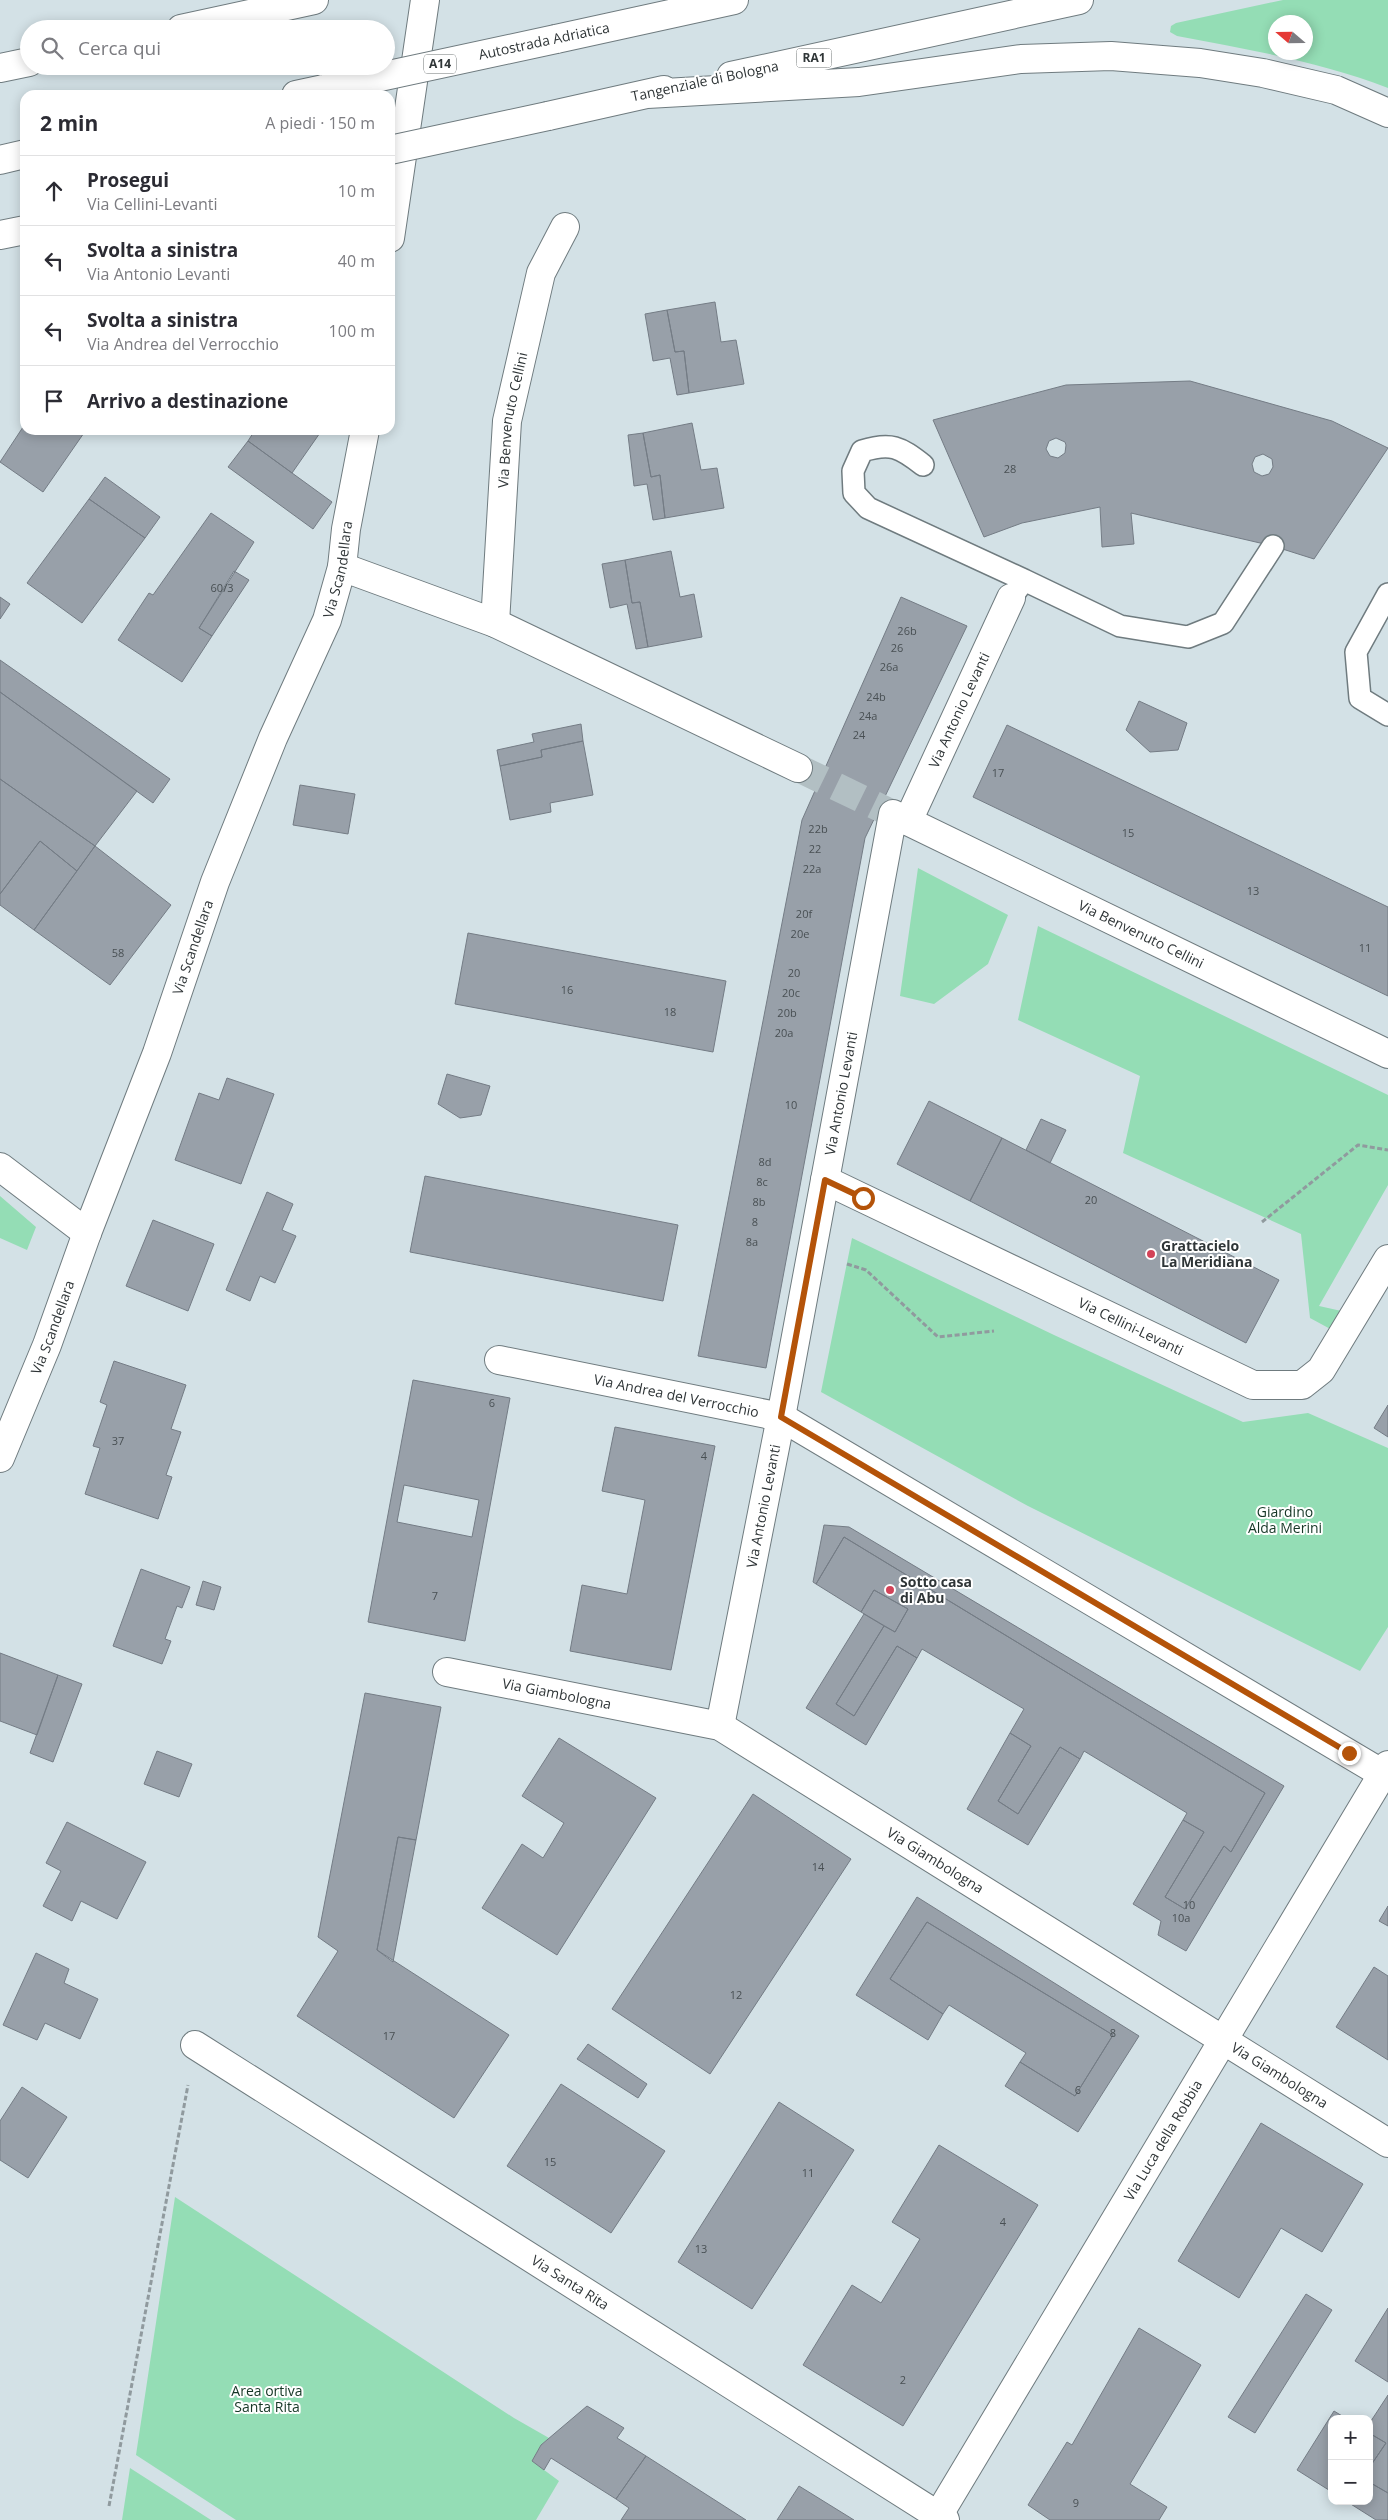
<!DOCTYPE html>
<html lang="it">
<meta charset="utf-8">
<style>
:root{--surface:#fff;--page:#f7f7f7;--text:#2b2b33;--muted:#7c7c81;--line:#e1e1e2}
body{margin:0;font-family:"Open Sans",sans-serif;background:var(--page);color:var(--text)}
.controls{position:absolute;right:15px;bottom:15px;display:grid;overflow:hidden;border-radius:10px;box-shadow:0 2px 12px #0003}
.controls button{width:45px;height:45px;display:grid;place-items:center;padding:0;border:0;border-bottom:1px solid var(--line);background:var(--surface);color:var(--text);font:25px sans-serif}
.compass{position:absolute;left:1268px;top:15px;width:45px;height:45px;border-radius:50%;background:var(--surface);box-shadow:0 2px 12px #0003;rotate:290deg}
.stop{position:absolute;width:15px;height:15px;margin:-11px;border:4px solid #b45309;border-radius:50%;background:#fff}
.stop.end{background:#b45309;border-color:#fff;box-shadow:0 1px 5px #0008}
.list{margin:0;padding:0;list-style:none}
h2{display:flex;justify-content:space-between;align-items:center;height:65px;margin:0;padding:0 20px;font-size:21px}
h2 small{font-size:16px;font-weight:400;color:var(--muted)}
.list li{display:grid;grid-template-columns:32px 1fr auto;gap:15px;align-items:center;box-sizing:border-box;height:70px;padding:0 20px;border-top:1px solid var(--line)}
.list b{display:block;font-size:19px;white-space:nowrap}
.list p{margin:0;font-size:16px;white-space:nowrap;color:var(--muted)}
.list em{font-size:16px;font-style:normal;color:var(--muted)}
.icon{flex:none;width:28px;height:28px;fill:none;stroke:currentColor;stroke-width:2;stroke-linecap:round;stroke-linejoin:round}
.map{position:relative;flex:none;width:1388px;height:2520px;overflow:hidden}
.search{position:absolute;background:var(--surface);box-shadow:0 2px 12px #0003;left:20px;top:20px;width:375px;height:55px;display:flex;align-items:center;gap:12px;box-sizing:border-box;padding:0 18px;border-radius:28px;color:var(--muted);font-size:19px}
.panel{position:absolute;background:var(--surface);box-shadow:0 2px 12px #0003;left:20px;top:90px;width:375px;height:345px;border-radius:15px}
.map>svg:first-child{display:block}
.green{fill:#94ddb5;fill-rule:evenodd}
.building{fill:#98a0a9;stroke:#747c85;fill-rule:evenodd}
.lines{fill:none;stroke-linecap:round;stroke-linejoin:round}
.street-tunnel{stroke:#b2bfc3;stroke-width:28;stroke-dasharray:28 14;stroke-linecap:butt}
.lane-casing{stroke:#6f7b7f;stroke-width:24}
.street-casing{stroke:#6f7b7f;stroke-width:30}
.highway-casing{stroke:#6f7b7f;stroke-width:30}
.path{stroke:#909a9e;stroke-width:3;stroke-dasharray:5 2.5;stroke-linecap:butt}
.lane{stroke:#fff;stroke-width:21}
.street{stroke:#fff;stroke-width:28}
.highway{stroke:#fff;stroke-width:28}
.highway-bridge-casing{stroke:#6f7b7f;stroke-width:30;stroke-linecap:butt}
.highway-bridge{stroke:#fff;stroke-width:28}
.route{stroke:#b45309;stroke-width:6}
.poi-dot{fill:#d34358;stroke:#fff;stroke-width:2}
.labels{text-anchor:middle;stroke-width:4;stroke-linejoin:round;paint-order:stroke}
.number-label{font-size:11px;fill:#495054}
.shield{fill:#fff;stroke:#6d7273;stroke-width:1}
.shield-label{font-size:12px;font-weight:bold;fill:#2f3537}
.street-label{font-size:14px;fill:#2f3537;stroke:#fff}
.poi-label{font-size:14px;font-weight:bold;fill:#2f3537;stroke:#fff;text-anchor:start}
.park-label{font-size:14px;fill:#153625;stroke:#fff}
</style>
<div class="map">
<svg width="1388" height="2520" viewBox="0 0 1388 2520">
<rect width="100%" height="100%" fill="#d3e1e6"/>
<path class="green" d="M1283,0H1388V88C1319,61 1249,50 1177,36L1170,32L1171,26L1176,23ZM1306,22V52H1276V22Z
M918,868L1008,915L988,964L934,1004L900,996Z
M1038,926L1388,1095V1185L1319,1306L1346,1312L1334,1331L1310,1318L1301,1234L1123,1153L1140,1076L1018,1020Z
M0,1196L36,1227L27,1250L0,1238Z
M852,1238L1054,1335L1243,1422L1308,1413L1388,1448V1627L1360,1671L1028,1506L821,1392Z
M175,2197L514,2418L549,2438L541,2445L532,2461L559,2481L536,2520H236L136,2455Z
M130,2468L211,2520H122Z"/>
<path class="building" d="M715,302L721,342L736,340L744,384L689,393L684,351L675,352L667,310Z
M667,310L675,352L684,351L689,393L677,395L670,358L653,361L645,314Z
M1190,381L1332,421L1388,448L1314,559L1273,546L1131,513L1134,544L1102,547L1100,507L1022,523L984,537L933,420L1066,385ZM1056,438L1065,442L1066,445L1065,453L1058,458L1050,456L1046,449L1049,441ZM1263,454L1272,459L1273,467L1269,474L1262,476L1254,472L1252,464L1255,457Z
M692,423L701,470L717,468L724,508L665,518L660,475L651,477L643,433Z
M25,424V430H86L43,492L0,462Z
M255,430H322L292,473L248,441Z
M643,433L651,477L660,475L665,518L653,520L647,484L634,486L628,435Z
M248,441L332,502L313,529L228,467Z
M105,477L160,517L145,538L89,499Z
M89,499L145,538L82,623L27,583Z
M211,513L254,542L199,628L212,636L182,682L118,640L149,593L153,595Z
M671,551L680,597L694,594L702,637L648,647L640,602L632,603L625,560Z
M625,560L632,603L640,602L648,647L636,649L627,604L610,608L602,564Z
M234,571L249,580L212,636L199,628Z
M0,597L10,604L0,619Z
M901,597L967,626L865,838L766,1368L698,1356L802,820Z
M0,660L170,779L153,803L0,692Z
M0,692L137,791L95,846L0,779Z
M1139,701L1187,723L1178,750L1150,752L1126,730Z
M581,724L583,741L541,750L542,757L500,766L497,750L534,742L532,734Z
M1007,725L1388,907V996L973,797Z
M583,741L593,795L550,803L551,812L510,820L500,766L542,757L541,750Z
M0,779L95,846L77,871L40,841L0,894Z
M300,785L355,794L348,834L293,825Z
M40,841L77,871L34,930L0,905V894Z
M95,846L171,905L110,985L34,930Z
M468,933L726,981L713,1052L455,1004Z
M447,1074L490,1086L481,1115L460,1118L438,1104Z
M227,1078L274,1094L241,1184L175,1160L199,1093L219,1100Z
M929,1101L1002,1138L970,1201L897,1164Z
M1041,1119L1066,1130L1050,1163L1026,1150Z
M1002,1138L1279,1280L1246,1343L970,1201Z
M425,1176L678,1225L663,1301L410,1252Z
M267,1192L293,1204L282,1230L296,1236L275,1283L260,1276L250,1301L226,1290Z
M153,1220L214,1244L188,1311L126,1286Z
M114,1361L186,1385L171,1429L181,1432L166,1475L172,1477L158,1519L85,1494L100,1448L93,1446L107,1405L100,1402Z
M413,1380L510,1398L465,1641L368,1622ZM404,1485L479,1500L472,1537L397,1522Z
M1388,1405V1437L1374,1428Z
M615,1427L715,1446L671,1670L570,1651L582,1585L627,1594L645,1500L602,1491Z
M824,1525L849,1527L1284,1786L1186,1951L1158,1935L1161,1921L1133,1904L1183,1820L1204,1832L1165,1897L1185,1909L1224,1846L1231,1852L1265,1793L844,1537L816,1584L813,1582Z
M844,1537L1265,1793L1231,1852L1224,1846L1185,1909L1165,1897L1204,1832L1183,1820L1187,1813L1084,1751L1080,1759L1060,1747L1018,1814L998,1801L1031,1746L1010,1733L1024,1709L922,1649L917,1658L897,1646L854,1716L836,1704L884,1626L895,1632L908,1609L874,1590L861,1612L816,1584Z
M141,1569L190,1587L182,1608L177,1606L165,1639L171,1641L162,1664L113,1646Z
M203,1581L221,1587L214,1610L196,1605Z
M874,1590L908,1609L895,1632L861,1612Z
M864,1614L884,1626L836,1704L854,1716L897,1646L917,1658L866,1745L806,1708Z
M0,1653L58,1675L37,1735L0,1721Z
M58,1675L82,1684L53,1762L30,1753Z
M365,1693L441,1707L416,1840L398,1837L377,1950L509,2035L454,2118L297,2016L338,1951L318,1937Z
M1010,1733L1031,1746L998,1801L1018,1814L1060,1747L1080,1759L1028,1845L967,1809Z
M559,1738L656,1798L557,1955L482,1908L522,1844L543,1858L564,1823L522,1796Z
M157,1751L192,1764L179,1797L144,1784Z
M753,1794L851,1859L710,2074L612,2009Z
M67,1822L146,1862L117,1919L81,1901L72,1921L43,1906L61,1871L46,1863Z
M398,1837L416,1840L393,1962L377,1950Z
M917,1897L1139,2036L1078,2132L1005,2086L1020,2062L1075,2096L1113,2035L927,1922L890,1979L943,2014L928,2040L856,1995Z
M1388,1906V1926L1379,1921Z
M927,1922L1113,2035L1075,2096L1020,2062L1026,2053L949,2005L943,2014L890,1979Z
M36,1953L69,1969L64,1983L98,1999L80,2039L45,2023L37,2040L3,2025Z
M1374,1967L1388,1976V2060L1336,2027Z
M588,2044L647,2084L638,2098L577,2059Z
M561,2084L665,2151L611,2233L507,2166Z
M22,2087L67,2117L28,2178L0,2160V2121Z
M779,2102L854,2150L752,2309L678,2262Z
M1261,2123L1363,2184L1322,2252L1281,2228L1239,2298L1178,2261Z
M939,2145L1038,2205L903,2426L803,2365L852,2285L881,2303L920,2239L892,2222Z
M1306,2294L1332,2310L1255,2433L1228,2417Z
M1388,2308V2382L1355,2361Z
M1139,2328L1201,2365L1130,2484L1167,2507L1159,2520H1050L1028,2505L1067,2442L1072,2445Z
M1388,2395V2493L1369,2482V2468L1386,2443L1369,2433V2424Z
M587,2406L624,2428L617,2438L646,2456L616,2499L551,2458L544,2470L532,2461L541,2445Z
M1334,2411L1347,2419H1332V2492L1297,2470Z
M1369,2433L1386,2443L1369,2468Z
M646,2456L746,2520H621L629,2508L616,2499Z
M1369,2482L1388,2493V2520H1376L1346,2501H1369Z
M799,2486L854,2520H777Z"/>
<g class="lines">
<path class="street-tunnel" d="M798,768L893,814"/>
<defs>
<path id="lane" d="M923,465C900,447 891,442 862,451L853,471L854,493L868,508L1024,580
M1388,594L1356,652L1360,698L1388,715
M1011,598L1024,580L1120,626L1188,637L1223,623L1273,546"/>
<g id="street">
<path d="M390,238L425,0"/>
<path d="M342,567L495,623L798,768"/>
<path id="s1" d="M495,623L507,421L541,273L565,227"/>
<path id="s2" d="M908,821L1011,598"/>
<path d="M0,1167L87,1233"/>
<path id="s3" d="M825,1180L1253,1385H1302L1321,1370L1388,1259"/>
<path id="s4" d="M499,1360L781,1417L1388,1777"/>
<path id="s5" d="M0,1458L47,1345L87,1233L157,1053L215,882L273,738L327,620L342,567L346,529L365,430"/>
<path id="s6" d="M447,1672L720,1726L1388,2143"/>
<path id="s7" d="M720,1726L781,1417L893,814L1388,1054"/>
<path id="s8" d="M195,2045L945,2520"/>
<path id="s9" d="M938,2516L1388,1765"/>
</g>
<path id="highway" d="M181,29L314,0
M556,39L734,0
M0,68L29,62
M731,76L1079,0
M647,94L859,82L1021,59L1111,56L1200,63L1263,73L1336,90L1388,113
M296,95L324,89
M548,116L664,90
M0,160L25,154
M0,235L25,230"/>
</defs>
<use href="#lane" class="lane-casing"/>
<use href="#street" class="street-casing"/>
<use href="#highway" class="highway-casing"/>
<path class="path" d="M1262,1222L1358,1145L1388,1150
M847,1264L866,1270L938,1337L994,1331
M109,2506L188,2085"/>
<use href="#lane" class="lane"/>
<use href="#street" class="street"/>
<use href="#highway" class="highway"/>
<defs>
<path id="highway-bridge" d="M324,89L556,39
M390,150L548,116"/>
</defs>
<use href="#highway-bridge" class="highway-bridge-casing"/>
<use href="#highway-bridge" class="highway-bridge"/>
</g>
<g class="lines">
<path class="route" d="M863,1198L825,1180L781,1417L1349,1753"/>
</g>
<g class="poi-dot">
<circle cx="1151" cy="1254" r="5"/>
<circle cx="890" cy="1590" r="5"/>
</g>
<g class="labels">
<g class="number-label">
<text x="1010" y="473">28</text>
<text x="222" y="592">60/3</text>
<text x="907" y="635">26b</text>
<text x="897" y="652">26</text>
<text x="889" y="671">26a</text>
<text x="876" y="701">24b</text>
<text x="868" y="720">24a</text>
<text x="859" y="739">24</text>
<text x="998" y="777">17</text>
<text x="818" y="833">22b</text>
<text x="1128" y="837">15</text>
<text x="815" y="853">22</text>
<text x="812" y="873">22a</text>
<text x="1253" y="895">13</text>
<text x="804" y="918">20f</text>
<text x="800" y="938">20e</text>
<text x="1365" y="952">11</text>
<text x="118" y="957">58</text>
<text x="794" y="977">20</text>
<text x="567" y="994">16</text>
<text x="791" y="997">20c</text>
<text x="670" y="1016">18</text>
<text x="787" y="1017">20b</text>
<text x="784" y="1037">20a</text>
<text x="791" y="1109">10</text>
<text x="765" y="1166">8d</text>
<text x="762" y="1186">8c</text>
<text x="1091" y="1204">20</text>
<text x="759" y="1206">8b</text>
<text x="755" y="1226">8</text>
<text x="752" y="1246">8a</text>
<text x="492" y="1407">6</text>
<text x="118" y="1445">37</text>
<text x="704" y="1460">4</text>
<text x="435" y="1600">7</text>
<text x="818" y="1871">14</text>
<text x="1189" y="1909">10</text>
<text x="1181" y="1922">10a</text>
<text x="736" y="1999">12</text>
<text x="1113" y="2037">8</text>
<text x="389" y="2040">17</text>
<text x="1078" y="2094">6</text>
<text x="550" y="2166">15</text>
<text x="808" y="2177">11</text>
<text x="1003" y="2226">4</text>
<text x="701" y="2253">13</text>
<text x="903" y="2384">2</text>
<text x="1076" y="2507">9</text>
</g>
<g class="shield">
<rect x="796.5" y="48.5" width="35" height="19" rx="4"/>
<rect x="424" y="54.5" width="32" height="19" rx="4"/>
</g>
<g class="shield-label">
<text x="814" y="62">RA1</text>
<text x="440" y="68">A14</text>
</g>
<g class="street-label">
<text transform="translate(544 41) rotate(-12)" y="5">Autostrada Adriatica</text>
<text transform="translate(705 81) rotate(-12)" y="5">Tangenziale di Bologna</text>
<text dy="5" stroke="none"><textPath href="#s1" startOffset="204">Via Benvenuto Cellini</textPath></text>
<text dy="5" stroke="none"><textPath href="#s5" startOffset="952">Via Scandellara</textPath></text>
<text dy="5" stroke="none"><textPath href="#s2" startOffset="122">Via Antonio Levanti</textPath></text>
<text dy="5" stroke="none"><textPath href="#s7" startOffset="1204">Via Benvenuto Cellini</textPath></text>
<text dy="5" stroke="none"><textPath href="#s5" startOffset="546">Via Scandellara</textPath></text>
<text dy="5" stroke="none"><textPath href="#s7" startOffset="644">Via Antonio Levanti</textPath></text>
<text dy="5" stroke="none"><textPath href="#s5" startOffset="141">Via Scandellara</textPath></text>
<text dy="5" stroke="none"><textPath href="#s3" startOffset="339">Via Cellini-Levanti</textPath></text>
<text dy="5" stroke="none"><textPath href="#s4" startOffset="181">Via Andrea del Verrocchio</textPath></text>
<text dy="5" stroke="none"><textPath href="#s7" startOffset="224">Via Antonio Levanti</textPath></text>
<text dy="5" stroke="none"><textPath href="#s6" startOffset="112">Via Giambologna</textPath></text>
<text dy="5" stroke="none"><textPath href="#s6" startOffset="532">Via Giambologna</textPath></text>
<text dy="5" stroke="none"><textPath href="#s6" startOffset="938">Via Giambologna</textPath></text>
<text dy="5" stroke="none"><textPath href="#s9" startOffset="438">Via Luca della Robbia</textPath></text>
<text dy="5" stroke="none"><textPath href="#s8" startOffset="444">Via Santa Rita</textPath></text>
</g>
<g class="poi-label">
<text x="1161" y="1251">Grattacielo<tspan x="1161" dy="16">La Meridiana</tspan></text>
<text x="900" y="1587">Sotto casa<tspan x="900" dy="16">di Abu</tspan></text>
</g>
<g class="park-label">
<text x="1285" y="1517">Giardino<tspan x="1285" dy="16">Alda Merini</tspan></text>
<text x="267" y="2396">Area ortiva<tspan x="267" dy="16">Santa Rita</tspan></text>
</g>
</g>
</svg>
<div class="controls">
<button>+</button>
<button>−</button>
</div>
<svg class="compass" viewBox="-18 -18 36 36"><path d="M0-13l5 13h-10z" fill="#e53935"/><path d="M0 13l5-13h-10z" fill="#7c7c81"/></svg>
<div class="stop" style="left:863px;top:1198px"></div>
<div class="stop end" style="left:1349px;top:1753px"></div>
<div class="search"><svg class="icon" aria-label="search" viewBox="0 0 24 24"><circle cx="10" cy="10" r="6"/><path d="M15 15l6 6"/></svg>Cerca qui</div>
<section class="panel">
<h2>2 min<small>A piedi · 150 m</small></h2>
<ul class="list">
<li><svg class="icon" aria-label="ahead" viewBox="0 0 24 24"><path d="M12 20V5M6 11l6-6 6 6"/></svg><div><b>Prosegui</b><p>Via Cellini-Levanti</p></div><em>10 m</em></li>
<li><svg class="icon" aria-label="left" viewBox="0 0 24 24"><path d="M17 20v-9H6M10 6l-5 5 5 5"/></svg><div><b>Svolta a sinistra</b><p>Via Antonio Levanti</p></div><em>40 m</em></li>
<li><svg class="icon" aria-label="left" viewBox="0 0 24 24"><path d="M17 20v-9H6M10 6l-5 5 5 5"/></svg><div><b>Svolta a sinistra</b><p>Via Andrea del Verrocchio</p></div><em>100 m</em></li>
<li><svg class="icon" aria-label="arrive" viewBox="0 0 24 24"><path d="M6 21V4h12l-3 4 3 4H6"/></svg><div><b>Arrivo a destinazione</b></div></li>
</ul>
</section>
</div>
